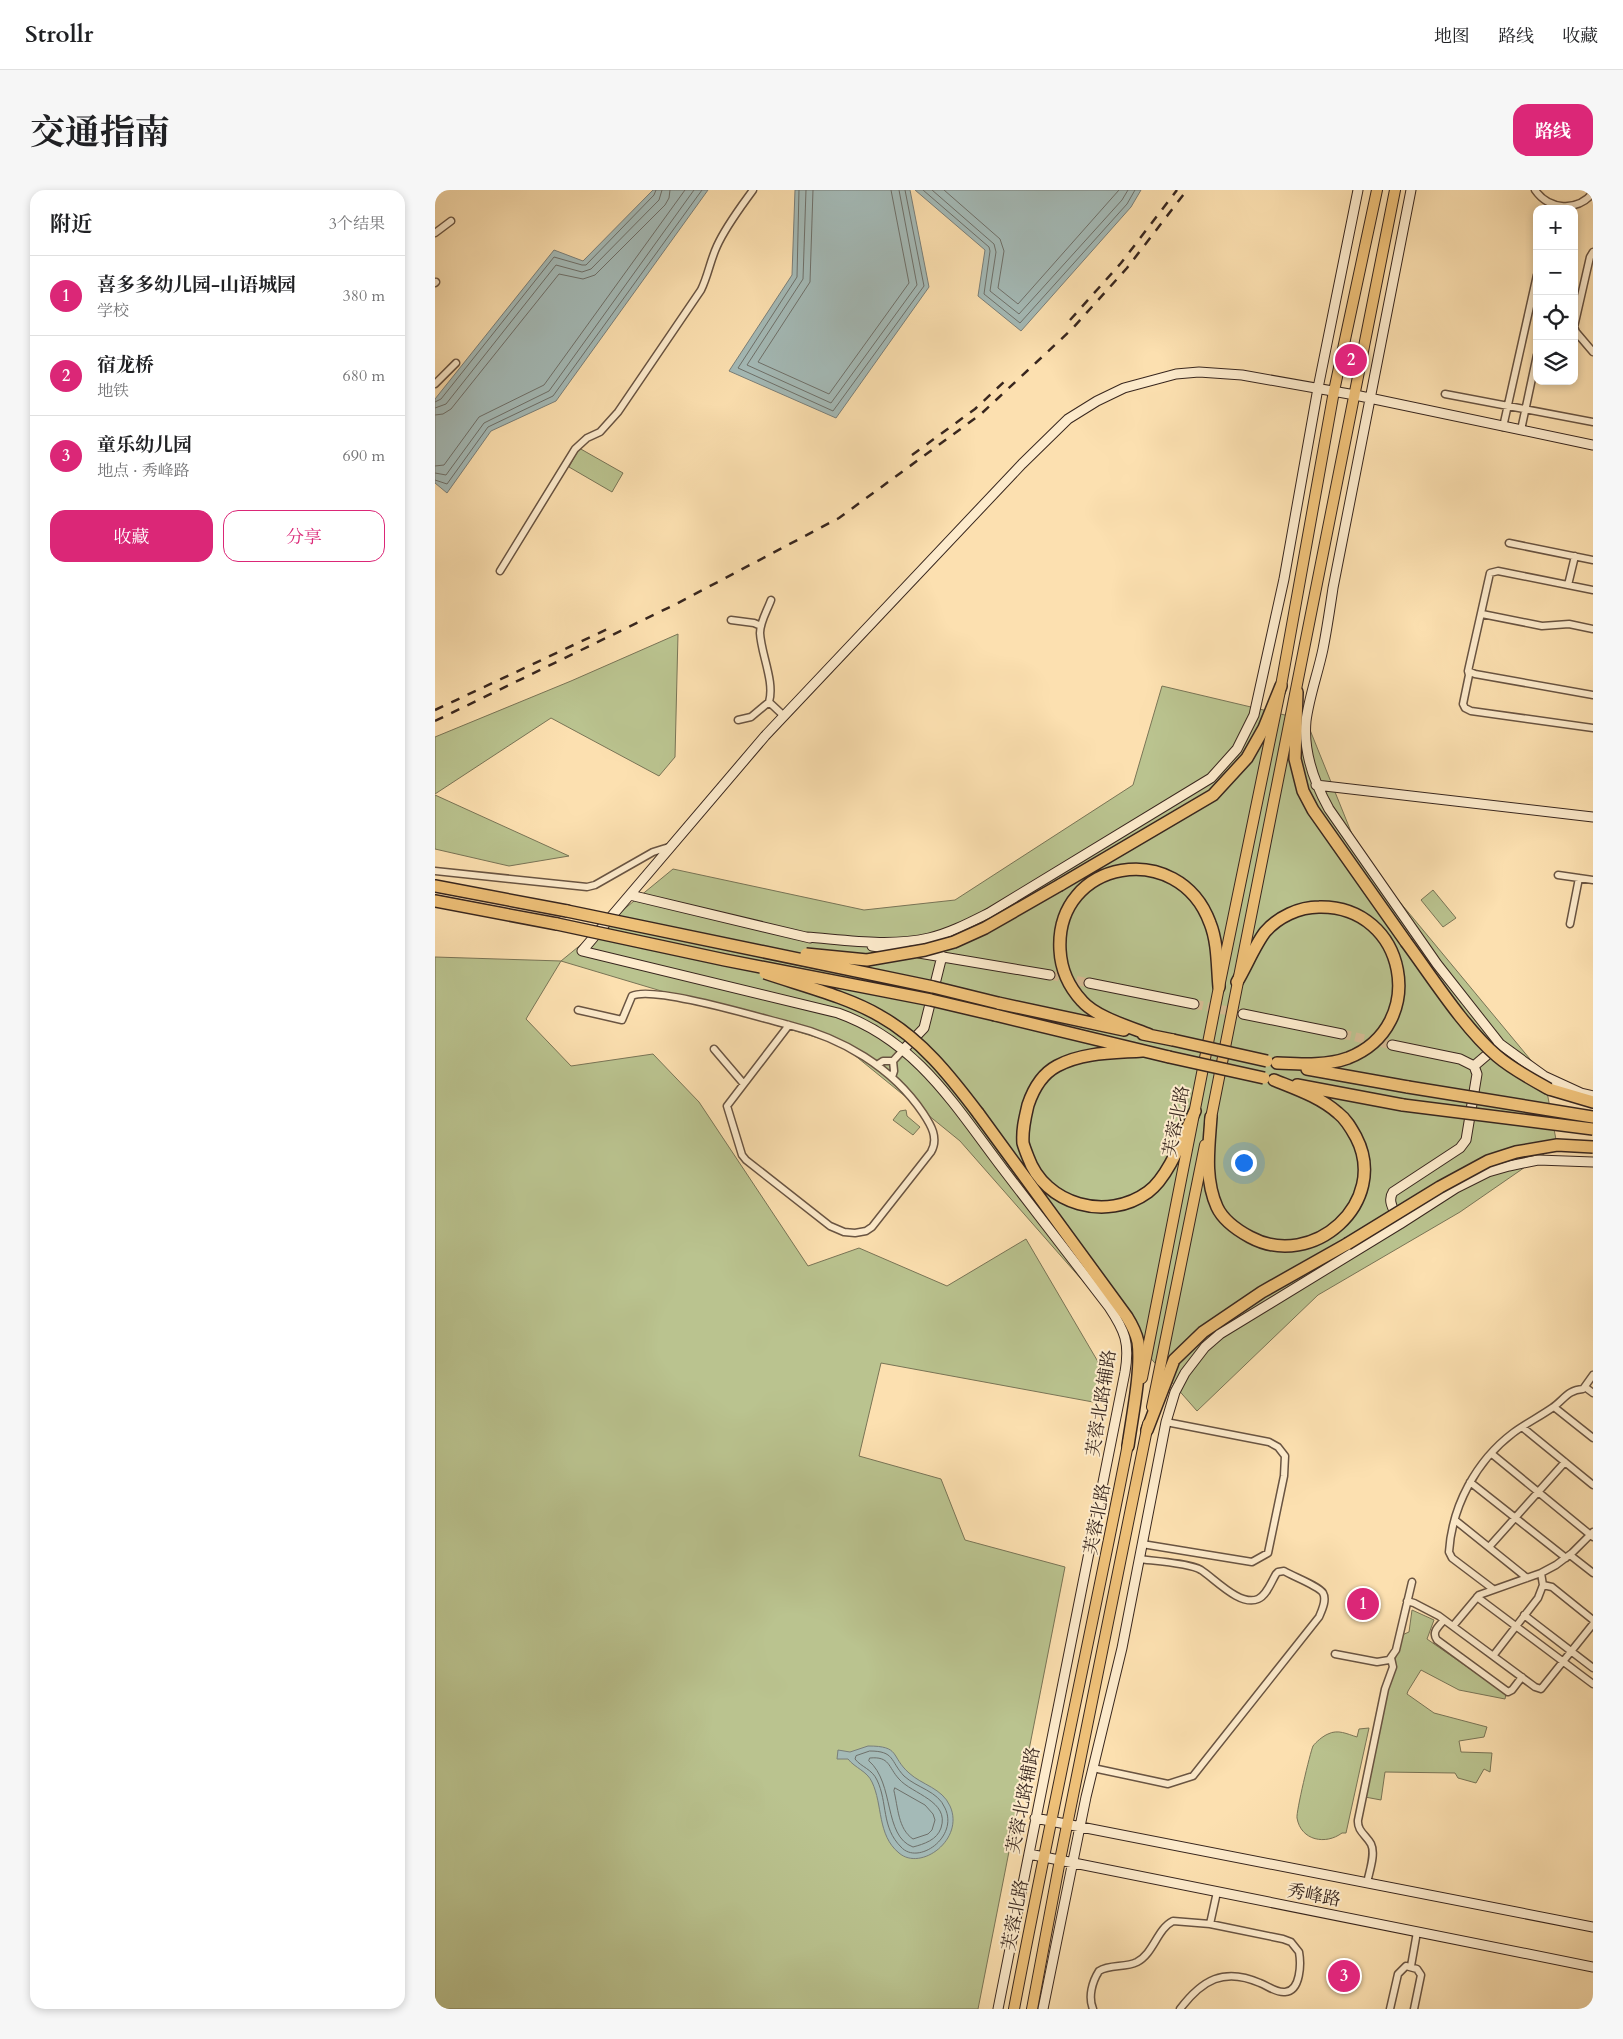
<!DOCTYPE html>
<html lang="zh">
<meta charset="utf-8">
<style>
:root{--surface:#fff;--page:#f6f6f6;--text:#202124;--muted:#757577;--line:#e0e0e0;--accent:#db2777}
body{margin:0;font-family:Cardo,"Noto Serif SC",serif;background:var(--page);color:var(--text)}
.controls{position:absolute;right:15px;top:15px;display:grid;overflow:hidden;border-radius:10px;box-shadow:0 2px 8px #0003}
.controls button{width:45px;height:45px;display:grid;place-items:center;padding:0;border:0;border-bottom:1px solid var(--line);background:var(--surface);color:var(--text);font:25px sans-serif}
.you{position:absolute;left:808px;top:972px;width:18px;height:18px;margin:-12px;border:4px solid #fff;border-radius:50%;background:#1a73e8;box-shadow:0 0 0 8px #1a73e833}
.badge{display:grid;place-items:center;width:32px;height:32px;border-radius:50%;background:var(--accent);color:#fff;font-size:16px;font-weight:700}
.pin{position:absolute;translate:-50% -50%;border:2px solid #fff;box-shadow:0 1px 5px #0006}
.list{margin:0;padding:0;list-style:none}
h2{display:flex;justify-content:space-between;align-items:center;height:65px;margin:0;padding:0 20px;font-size:21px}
h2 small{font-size:16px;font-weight:400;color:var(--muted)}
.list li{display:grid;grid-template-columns:32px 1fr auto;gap:15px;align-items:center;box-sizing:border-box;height:80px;padding:0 20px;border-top:1px solid var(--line)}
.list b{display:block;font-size:19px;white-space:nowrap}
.list p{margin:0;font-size:16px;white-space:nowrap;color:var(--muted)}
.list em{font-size:16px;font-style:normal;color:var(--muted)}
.actions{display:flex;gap:10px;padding:15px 20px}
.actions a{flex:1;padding:11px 0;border:1px solid var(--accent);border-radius:15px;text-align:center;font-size:18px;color:var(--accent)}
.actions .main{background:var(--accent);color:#fff}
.icon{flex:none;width:28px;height:28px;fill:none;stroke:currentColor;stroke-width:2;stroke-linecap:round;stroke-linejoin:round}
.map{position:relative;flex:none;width:1158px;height:1819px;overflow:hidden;border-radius:15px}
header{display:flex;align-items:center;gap:30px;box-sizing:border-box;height:70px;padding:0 25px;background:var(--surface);border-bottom:1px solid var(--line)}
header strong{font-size:24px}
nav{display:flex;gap:28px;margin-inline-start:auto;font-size:18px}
.intro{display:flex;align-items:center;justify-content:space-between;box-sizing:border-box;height:120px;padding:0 30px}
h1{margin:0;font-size:35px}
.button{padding:12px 22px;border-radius:15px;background:var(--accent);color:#fff;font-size:18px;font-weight:700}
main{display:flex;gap:30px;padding:0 30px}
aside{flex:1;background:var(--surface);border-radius:15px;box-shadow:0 2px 8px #0003}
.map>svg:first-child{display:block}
.green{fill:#bac38f;stroke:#797456}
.water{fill:#a4bab7;stroke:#797f7a}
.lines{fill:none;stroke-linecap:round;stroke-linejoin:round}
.shore{stroke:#6e706a;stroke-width:1}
.secondary-tunnel{stroke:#d5bb93;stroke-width:9;stroke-dasharray:9 4.5;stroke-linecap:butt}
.street-casing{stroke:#695442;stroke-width:9}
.secondary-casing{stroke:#38261e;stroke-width:11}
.primary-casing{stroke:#38261e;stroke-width:12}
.highway-casing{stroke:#38261e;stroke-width:14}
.street{stroke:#fdebcc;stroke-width:6}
.secondary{stroke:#fdebcc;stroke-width:9}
.primary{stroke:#eec078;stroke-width:10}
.highway{stroke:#eec078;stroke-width:11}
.rail{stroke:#38261e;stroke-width:2.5;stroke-dasharray:9 9;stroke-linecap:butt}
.highway-bridge-casing{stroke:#38261e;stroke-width:14;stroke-linecap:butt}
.highway-bridge{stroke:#eec078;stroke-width:11}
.labels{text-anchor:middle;stroke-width:4;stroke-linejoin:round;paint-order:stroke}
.street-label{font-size:18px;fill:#38261e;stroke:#fdebcc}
</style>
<header>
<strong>Strollr</strong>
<nav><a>地图</a><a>路线</a><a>收藏</a></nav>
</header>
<div class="intro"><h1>交通指南</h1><a class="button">路线</a></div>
<main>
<aside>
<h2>附近<small>3个结果</small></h2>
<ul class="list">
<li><span class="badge">1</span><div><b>喜多多幼儿园-山语城园</b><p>学校</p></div><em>380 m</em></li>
<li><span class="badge">2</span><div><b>宿龙桥</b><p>地铁</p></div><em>680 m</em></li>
<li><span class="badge">3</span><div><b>童乐幼儿园</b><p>地点 · 秀峰路</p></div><em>690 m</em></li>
</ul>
<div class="actions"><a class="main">收藏</a><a>分享</a></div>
</aside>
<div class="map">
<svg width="1158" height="1819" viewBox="0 0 1158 1819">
<rect width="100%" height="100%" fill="#fce0b0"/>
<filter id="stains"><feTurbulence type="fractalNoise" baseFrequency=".004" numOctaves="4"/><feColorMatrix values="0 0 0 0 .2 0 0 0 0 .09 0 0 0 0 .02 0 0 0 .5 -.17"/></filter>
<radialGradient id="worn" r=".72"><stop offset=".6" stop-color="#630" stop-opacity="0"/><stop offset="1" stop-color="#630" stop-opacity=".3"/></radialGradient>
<path class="green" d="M144,258L188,283L177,302L134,277Z
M243,444L240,567L224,586L116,528L0,604V547L136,491Z
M727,496L871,530L925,664L1109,886L1122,955L1025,1022L883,1105L762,1221L525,951L407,855L126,771L91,829L136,876L218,864L264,912L373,1076L424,1058L512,1096L591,1049L669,1182L658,1212L446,1173L424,1266L506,1289L530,1350L630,1377L543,1819H0V767L126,771L238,679L429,720L520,710L698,595Z
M0,605L134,666L74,676L0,659Z
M998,700L1021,728L1008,737L986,710Z
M471,920L472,926L485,937L478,945L458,930L465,921Z
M977,1420L999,1430L992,1449L1071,1504L1070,1509L1024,1500L986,1480L973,1501L972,1504L999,1523L1052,1537L1049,1547L1024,1551L1026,1562L1057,1563L1055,1582L1049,1579L1041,1593L1023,1588L1020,1583L950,1582L946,1610L930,1607V1579L967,1445L974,1442Z
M934,1538L911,1643H907C891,1655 866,1651 862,1628C861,1622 875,1563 878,1556C881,1552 888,1546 893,1544C903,1539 912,1544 922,1547L924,1539Z"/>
<path class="water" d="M218,0H273L121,211L56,241L12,303L0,293V209L119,60L148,71Z
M360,0H475L494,97L401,228L294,181L357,85Z
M480,0H706L696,17L586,141L543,106L550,60Z
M433,1556C466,1556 455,1566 474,1583C487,1595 507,1598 515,1616C530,1649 486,1682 464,1663C442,1645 448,1615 437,1592C432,1581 420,1578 413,1569H402L403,1560L415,1562Z"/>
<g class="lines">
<path class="shore" d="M364,0L362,87L303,178L398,221L489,96L470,0
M371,0L368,89L312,175L396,213L482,95L464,0
M378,0L375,92L323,172L394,204L474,93L456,0
M488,0L554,57L555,61L549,104L585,133L692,14L700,0
M497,0L559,54L561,62L555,101L584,124L687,10L693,0
M509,0L565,49L569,61L563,98L583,114L684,0
M0,212L6,209L119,67L147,75H151L219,5L221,0
M0,218L11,214L121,75L147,82L156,79L224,10L227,0
M0,225L8,224L16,219L124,84L148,89L160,85L230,15L234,8L235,0
M0,276L9,275L44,227L109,195L250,0
M0,283L11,285L49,233L114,201L259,0
M0,290L12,294L53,237L118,206L267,0
M435,1561C460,1561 455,1571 469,1586C482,1598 503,1601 510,1618C524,1647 483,1676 466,1657C446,1637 453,1613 442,1590C437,1579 426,1577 420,1569L421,1566Z
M435,1568C455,1566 453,1577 464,1589C477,1604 515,1611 506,1638C502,1650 489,1654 478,1657C448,1646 460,1593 434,1571Z
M460,1598L490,1615L498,1624L500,1630L497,1640L493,1644L478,1649C463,1639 463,1617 459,1601Z"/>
<path class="secondary-tunnel" d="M615,785L654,793
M759,814L808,824
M907,844L957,855"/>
<defs>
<path id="street" d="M1100,0C1114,20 1142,22 1158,3
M0,43L16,31
M0,93L1,92
M1139,137L1155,67L1158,62
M1139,137L1141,142L1158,162
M0,194L21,173
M1010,204L1158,232
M1068,237L1102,85
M1086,240L1102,165
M1074,353L1158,370
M65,381L140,259L152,248L165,242L183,222L266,100C273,86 275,71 282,56C291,36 305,18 318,0
M1133,395L1140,366
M1158,400L1063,381L1055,383L1033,481L1034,485L1028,514L1030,518L1036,521L1158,538
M1047,424L1107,436L1134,434L1158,439
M296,430L319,433L326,436
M1033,481L1040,484L1158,505
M334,512L349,526
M303,530L316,527L334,512C340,492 326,464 325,443C325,432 332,421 336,410
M0,681L152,697L160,695L218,662L234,657
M1123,685L1158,690
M1135,734L1144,688
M143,820L187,830L197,806C217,795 326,828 354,835C407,848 457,877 488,923C496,935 504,948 496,962L437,1037L431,1041L420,1043L409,1042L395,1036L311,970L307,965L292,916L354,835
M279,859L308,893
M458,871L469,859
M442,875L448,871H458
M457,887L459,881L458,871
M1150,1197L1158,1203
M1119,1217L1158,1248
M1087,1237L1158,1295
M1057,1264L1158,1347
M1035,1292L1131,1368
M1020,1330L1092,1388
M707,1354L817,1372L833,1363L849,1286L850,1266L843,1257L834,1252L731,1232
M1054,1357L1130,1272
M1135,1365L1158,1383
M1108,1395L1117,1397L1158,1430
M1058,1399L1017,1368L1014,1362C1017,1316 1041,1271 1078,1243C1090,1234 1104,1227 1117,1218C1129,1210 1132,1200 1148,1199L1158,1185
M1042,1407L1158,1494
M972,1411L979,1413L1004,1426L1100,1497L1106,1499L1158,1434
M1089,1425L1158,1478
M1009,1430C1004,1436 996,1442 1002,1450L1073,1502L1077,1500L1087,1487
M1018,1436L1044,1405L1106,1383L1121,1375L1137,1363L1158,1342
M900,1464L942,1472L954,1470L961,1460L977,1392
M1058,1466L1103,1408L1108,1395L1106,1383
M658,1578L733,1594L758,1586L884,1427C887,1420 892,1410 888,1403C884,1396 857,1386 849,1381L843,1382L841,1384C836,1392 832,1405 823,1409C805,1417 779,1388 766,1380C754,1373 719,1371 704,1369
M932,1693C934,1682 941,1664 936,1654C931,1645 922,1641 923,1630L950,1499L958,1477L956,1468
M775,1734L782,1702
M976,1776L982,1742
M658,1819C653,1807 657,1792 664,1781C675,1774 690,1778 702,1772C719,1763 722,1739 738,1731L775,1734L848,1749L856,1752L864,1762C866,1773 866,1801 850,1802C841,1803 833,1796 825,1793C789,1777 767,1790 745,1819
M955,1819L963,1784L971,1776L982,1779L986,1785L979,1819"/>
<path id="secondary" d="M976,0L898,398C895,418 892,439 888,459C883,483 874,507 871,531C868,562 879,592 894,619L1002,774L1065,854L1109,886L1146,903L1158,906
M881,595L1158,627
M195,705L375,748
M371,747C411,750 454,757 494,748C515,743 534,733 554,723L776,588L802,559L819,525L849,389L883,198L923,0
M437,756L471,761
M484,763L615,785
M654,793L759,814
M808,824L907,844
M957,855L1025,869L1039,876L1042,884L1031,950L1025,958L958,1002C952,1011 959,1020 963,1029
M469,859L489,838L507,766
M1039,876L1060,858
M600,1628L1158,1737
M594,1664L1158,1777
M563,1819L690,1182C695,1153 690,1141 674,1117C639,1071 603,1025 568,979C520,916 482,851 403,823L147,761L330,546L587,274L633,229L662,211L689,198L741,184L764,182L807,185L920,205L1158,255
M608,1819L651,1607L687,1458L731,1232L740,1202L750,1183L770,1157L785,1144L965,1034L1021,998L1053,982L1074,976L1103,970L1158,972"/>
<path id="primary" d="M775,933L960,0
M707,1188L784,797L846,496L899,201L942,0
M717,1217L770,955
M579,1819C615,1629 657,1439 694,1249
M597,1819L625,1670L713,1234"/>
<path id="highway" d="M862,502L860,569L868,601L878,620L971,752
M625,695L778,605L812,568L829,538L846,496
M0,696L132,721
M0,711L122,734
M802,792C811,777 820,755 830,742C843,727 864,717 884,717C972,715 995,836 913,868C891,876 865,874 842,873
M563,813L689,840
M560,825L734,867
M708,844L738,850
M715,845C695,837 661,827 647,811C634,797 626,780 625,760C620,669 744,648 775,733C783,753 782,776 784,797
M707,861C679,863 648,862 622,876C607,884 598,900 593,915C590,928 587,939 588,953C589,957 591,962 593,967C610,1015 672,1032 713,1002C734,987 749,944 760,921
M872,879L973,897
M862,895L968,915
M1114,899L1158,912
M543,923L692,1127C697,1135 701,1143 703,1152C707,1179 697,1227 693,1256
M776,927C774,957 769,988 782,1017C788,1030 802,1040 815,1047C878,1081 955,1012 921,947C916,938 911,929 903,923C885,907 861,899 839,890
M712,1240L739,1170L768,1142L827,1102L912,1054"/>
</defs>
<use href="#street" class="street-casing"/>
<use href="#secondary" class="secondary-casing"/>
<use href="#primary" class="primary-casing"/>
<use href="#highway" class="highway-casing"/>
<use href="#street" class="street"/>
<use href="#secondary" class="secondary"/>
<use href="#primary" class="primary"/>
<use href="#highway" class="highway"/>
<path class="rail" d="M635,130L686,73L742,0
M477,265L540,219L571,190
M0,520L179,436
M0,531L241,414L404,328L546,224L637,139L692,78L752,0"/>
<defs>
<path id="highway-bridge" d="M132,721L498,797L563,813
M122,734L290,770L496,810L560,825
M971,752C997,787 1029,838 1062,866C1077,879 1096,889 1114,899
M371,764L432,770L490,760L519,752L550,738L625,695
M330,783C365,795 413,807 445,826C486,849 515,886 543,923
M738,850L832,871
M734,867L829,888
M973,897L1158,927
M968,915L1158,939
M912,1054L1005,997L1053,971L1081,962L1122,955L1158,957"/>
</defs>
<use href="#highway-bridge" class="highway-bridge-casing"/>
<use href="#highway-bridge" class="highway-bridge"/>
</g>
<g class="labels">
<g class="street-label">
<text transform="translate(741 931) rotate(-79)" y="6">芙蓉北路</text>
<text transform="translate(666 1213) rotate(-81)" y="6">芙蓉北路辅路</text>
<text transform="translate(662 1329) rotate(-79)" y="6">芙蓉北路</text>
<text transform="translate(588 1610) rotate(-79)" y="6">芙蓉北路辅路</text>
<text transform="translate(879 1705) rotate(11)" y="6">秀峰路</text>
<text transform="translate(580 1725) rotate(-79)" y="6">芙蓉北路</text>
</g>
</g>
<rect width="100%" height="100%" filter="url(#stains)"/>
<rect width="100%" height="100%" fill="url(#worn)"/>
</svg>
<div class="controls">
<button>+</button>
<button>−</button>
<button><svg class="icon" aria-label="locate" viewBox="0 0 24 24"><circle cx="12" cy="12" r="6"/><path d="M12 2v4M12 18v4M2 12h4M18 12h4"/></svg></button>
<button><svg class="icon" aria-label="layers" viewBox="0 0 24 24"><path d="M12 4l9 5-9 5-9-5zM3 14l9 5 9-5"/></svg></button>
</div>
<div class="you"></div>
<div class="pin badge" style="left:928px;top:1414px">1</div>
<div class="pin badge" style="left:916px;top:170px">2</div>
<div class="pin badge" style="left:909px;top:1786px">3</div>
</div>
</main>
